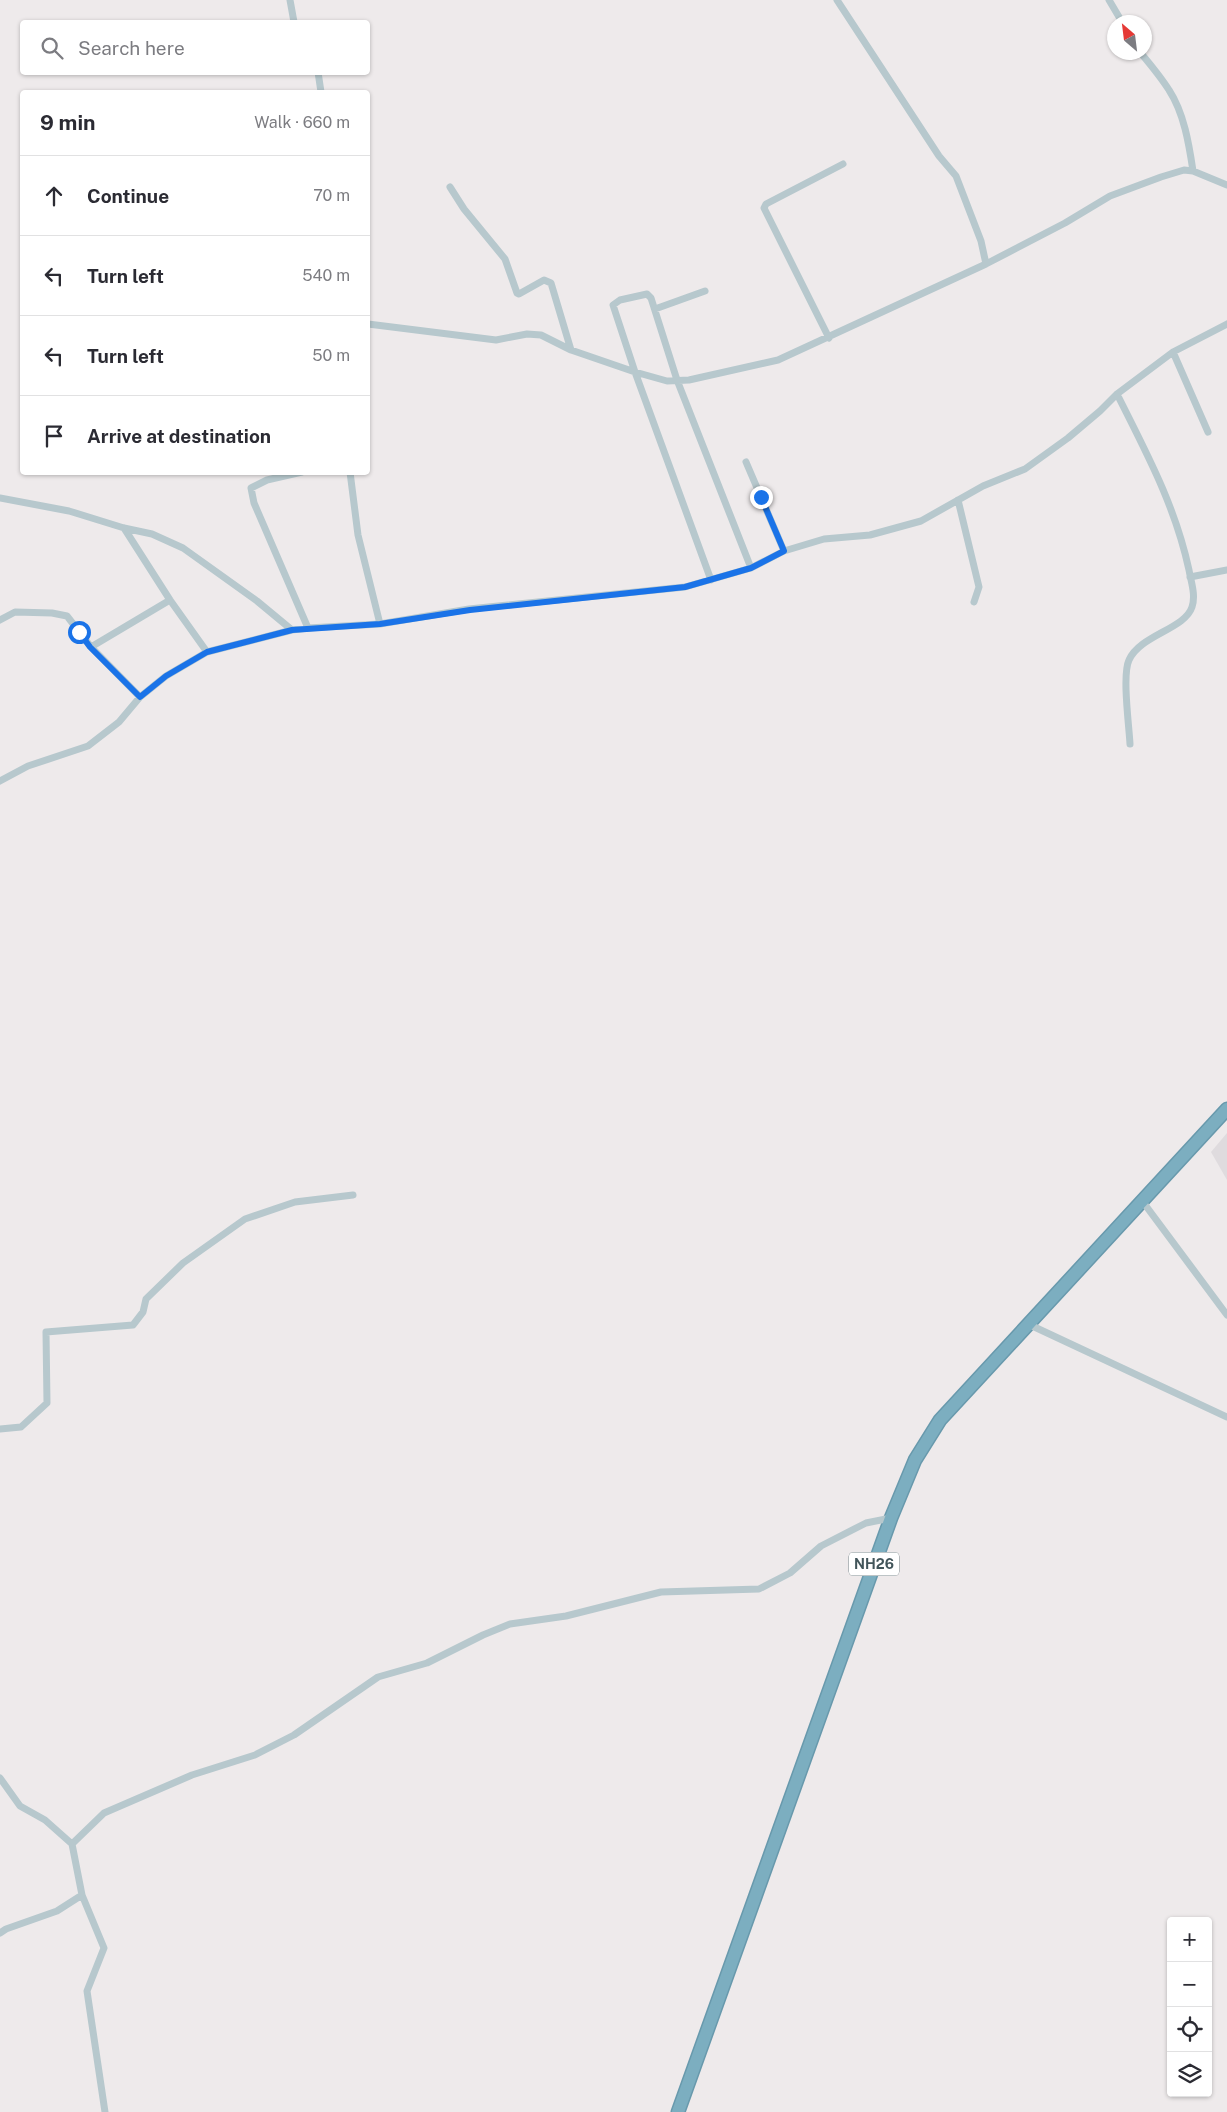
<!DOCTYPE html>
<meta charset="utf-8">
<style>
:root{--surface:#fff;--page:#f7f7f7;--text:#2b2b33;--muted:#7c7c81;--line:#e1e1e2}
body{margin:0;font-family:"Public Sans",sans-serif;background:var(--page);color:var(--text)}
.controls{position:absolute;right:15px;bottom:15px;display:grid;overflow:hidden;border-radius:5px;box-shadow:0 1px 4px #0004}
.controls button{width:45px;height:45px;display:grid;place-items:center;padding:0;border:0;border-bottom:1px solid var(--line);background:var(--surface);color:var(--text);font:25px sans-serif}
.compass{position:absolute;left:1107px;top:15px;width:45px;height:45px;border-radius:50%;background:var(--surface);box-shadow:0 1px 4px #0004;rotate:332deg}
.stop{position:absolute;width:15px;height:15px;margin:-11px;border:4px solid #1a73e8;border-radius:50%;background:#fff}
.stop.end{background:#1a73e8;border-color:#fff;box-shadow:0 1px 5px #0008}
.list{margin:0;padding:0;list-style:none}
h2{display:flex;justify-content:space-between;align-items:center;height:65px;margin:0;padding:0 20px;font-size:21px}
h2 small{font-size:16px;font-weight:400;color:var(--muted)}
.list li{display:grid;grid-template-columns:32px 1fr auto;gap:15px;align-items:center;box-sizing:border-box;height:80px;padding:0 20px;border-top:1px solid var(--line)}
.list b{display:block;font-size:19px;white-space:nowrap}
.list em{font-size:16px;font-style:normal;color:var(--muted)}
.icon{flex:none;width:28px;height:28px;fill:none;stroke:currentColor;stroke-width:2;stroke-linecap:round;stroke-linejoin:round}
.map{position:relative;flex:none;width:1227px;height:2112px;overflow:hidden}
.search{position:absolute;background:var(--surface);box-shadow:0 1px 4px #0004;left:20px;top:20px;width:350px;height:55px;display:flex;align-items:center;gap:12px;box-sizing:border-box;padding:0 18px;border-radius:5px;color:var(--muted);font-size:19px}
.panel{position:absolute;background:var(--surface);box-shadow:0 1px 4px #0004;left:20px;top:90px;width:350px;height:385px;border-radius:5px}
.map>svg:first-child{display:block}
.education{fill:#dfdbde}
.lines{fill:none;stroke-linecap:round;stroke-linejoin:round}
.highway-casing{stroke:#6899ac;stroke-width:15}
.street{stroke:#b7c8cd;stroke-width:7}
.highway{stroke:#7caec0;stroke-width:12}
.route{stroke:#1a73e8;stroke-width:6}
.labels{text-anchor:middle;stroke-width:4.5;stroke-linejoin:round;paint-order:stroke}
.shield{fill:#fff;stroke:#7b888c;stroke-width:1}
.shield-label{font-size:14px;font-weight:bold;fill:#42555a}
</style>
<div class="map">
<svg width="1227" height="2112" viewBox="0 0 1227 2112">
<rect width="100%" height="100%" fill="#eeeaeb"/>
<path class="education" d="M1227,1133V1180L1211,1152Z"/>
<g class="lines">
<defs>
<path id="highway" d="M678,2112L891,1518L915,1460L940,1420L1227,1109"/>
</defs>
<use href="#highway" class="highway-casing"/>
<path class="street" d="M290,0L294,22
M837,0L939,156L956,176L981,241L986,264L1065,223L1110,196L1161,177L1184,170L1193,171L1227,185
M1109,0L1122,22
M1140,52C1150,64 1161,77 1169,90C1184,113 1189,144 1193,171
M318,72L321,92
M450,187L464,209L505,259L517,293L519,294L544,280L551,283L571,350
M655,309L705,291
M368,324L496,340L527,334L541,335L571,350L635,372L667,381L689,380L778,360L986,264
M829,338L764,208L766,204L843,164
M1173,352L1208,432
M1117,394C1146,452 1175,505 1189,570C1191,582 1196,595 1192,607C1185,629 1140,635 1129,660C1122,675 1129,725 1130,744
M746,462L784,551
M302,472L267,480L251,488L254,503L308,628
M350,472L358,535L380,624
M0,498L69,511L124,528L152,534L183,548L257,601L292,630
M958,500L979,587L974,602
M124,528L170,600L207,652
M1190,577L1227,570
M711,580L635,372L613,305L620,300L647,294L651,298L677,380L751,568
M0,620L15,612L52,613L67,616L91,647L140,697
M91,647L170,600
M0,781L28,766L88,746L119,722L140,697L166,676L207,652L292,630L308,628L380,624L469,609L685,587L751,568L784,551L824,539L870,535L921,521L983,486L1025,469L1068,438L1100,411L1117,394L1173,352L1227,324
M1143,1202L1227,1315
M1028,1324L1227,1417
M0,1429L21,1427L47,1403L46,1332L133,1325L143,1312L146,1299L183,1263L245,1219L295,1202L353,1195
M0,1778L20,1806L45,1820L72,1844
M82,1895L104,1948L87,1991L105,2112
M0,1933L6,1929L57,1911L82,1895L72,1844L104,1813L192,1775L255,1755L294,1735L378,1677L427,1663L483,1635L510,1624L566,1616L661,1592L759,1589L790,1573L821,1546L866,1523L891,1518"/>
<use href="#highway" class="highway"/>
</g>
<g class="lines">
<path class="route" d="M79,632L90,647L140,697L166,676L207,652L292,630L380,624L470,610L685,587L751,568L784,551L761,497"/>
</g>
<g class="labels">
<rect class="shield" x="849" y="1552.5" width="50" height="23" rx="4"/>
<g class="shield-label">
<text x="874" y="1569">NH26</text>
</g>
</g>
</svg>
<div class="controls">
<button>+</button>
<button>−</button>
<button><svg class="icon" aria-label="locate" viewBox="0 0 24 24"><circle cx="12" cy="12" r="6"/><path d="M12 2v4M12 18v4M2 12h4M18 12h4"/></svg></button>
<button><svg class="icon" aria-label="layers" viewBox="0 0 24 24"><path d="M12 4l9 5-9 5-9-5zM3 14l9 5 9-5"/></svg></button>
</div>
<svg class="compass" viewBox="-18 -18 36 36"><path d="M0-13l5 13h-10z" fill="#e53935"/><path d="M0 13l5-13h-10z" fill="#7c7c81"/></svg>
<div class="stop" style="left:79px;top:632px"></div>
<div class="stop end" style="left:761px;top:497px"></div>
<div class="search"><svg class="icon" aria-label="search" viewBox="0 0 24 24"><circle cx="10" cy="10" r="6"/><path d="M15 15l6 6"/></svg>Search here</div>
<section class="panel">
<h2>9 min<small>Walk · 660 m</small></h2>
<ul class="list">
<li><svg class="icon" aria-label="ahead" viewBox="0 0 24 24"><path d="M12 20V5M6 11l6-6 6 6"/></svg><div><b>Continue</b></div><em>70 m</em></li>
<li><svg class="icon" aria-label="left" viewBox="0 0 24 24"><path d="M17 20v-9H6M10 6l-5 5 5 5"/></svg><div><b>Turn left</b></div><em>540 m</em></li>
<li><svg class="icon" aria-label="left" viewBox="0 0 24 24"><path d="M17 20v-9H6M10 6l-5 5 5 5"/></svg><div><b>Turn left</b></div><em>50 m</em></li>
<li><svg class="icon" aria-label="arrive" viewBox="0 0 24 24"><path d="M6 21V4h12l-3 4 3 4H6"/></svg><div><b>Arrive at destination</b></div></li>
</ul>
</section>
</div>
